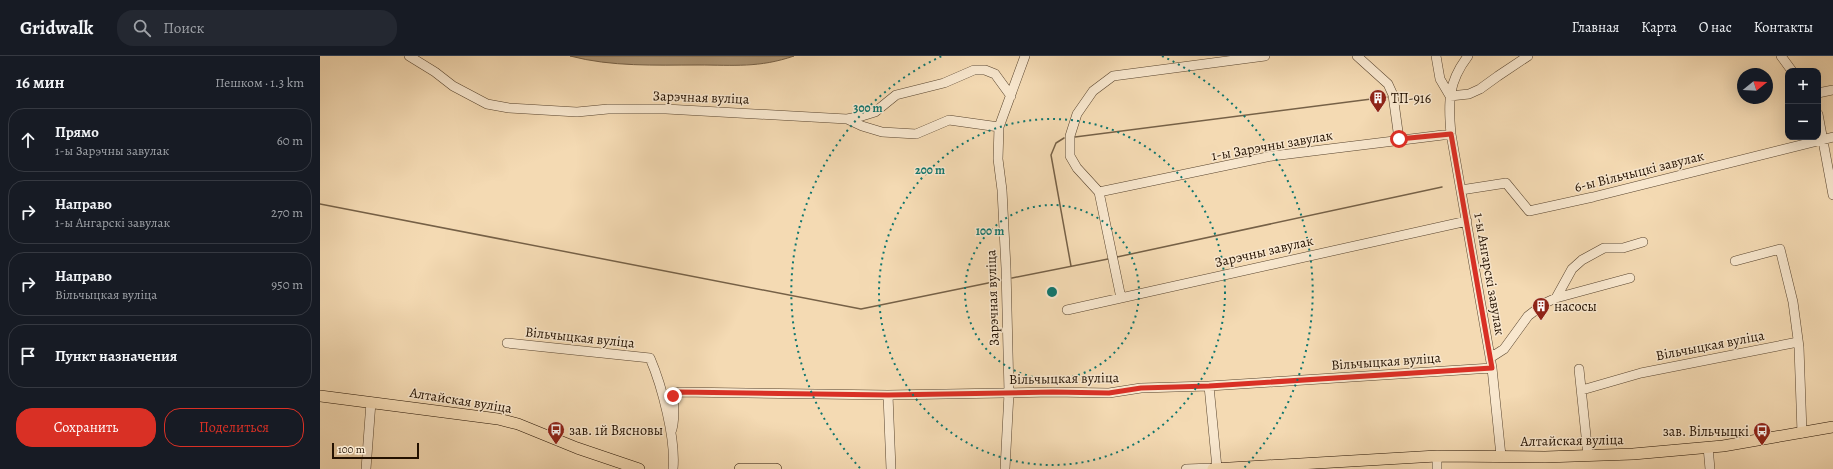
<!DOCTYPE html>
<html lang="ru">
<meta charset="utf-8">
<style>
:root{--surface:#171b24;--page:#242831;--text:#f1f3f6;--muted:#9ea1a6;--line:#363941;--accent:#d93025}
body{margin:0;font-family:Alegreya,serif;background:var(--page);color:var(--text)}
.controls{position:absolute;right:12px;top:12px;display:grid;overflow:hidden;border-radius:8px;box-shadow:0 4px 16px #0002}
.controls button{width:36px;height:36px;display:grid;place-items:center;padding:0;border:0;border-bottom:1px solid var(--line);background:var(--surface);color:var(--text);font:20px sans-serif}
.compass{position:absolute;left:1417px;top:12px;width:36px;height:36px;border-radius:50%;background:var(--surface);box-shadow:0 4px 16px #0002;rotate:72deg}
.scale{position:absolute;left:12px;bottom:10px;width:87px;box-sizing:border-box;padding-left:4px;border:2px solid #231100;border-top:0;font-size:11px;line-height:14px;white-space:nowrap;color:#231100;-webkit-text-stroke:3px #f8e7ce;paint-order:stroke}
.stop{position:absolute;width:12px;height:12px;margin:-9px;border:3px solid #d93025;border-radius:50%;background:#fff}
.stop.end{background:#d93025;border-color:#fff;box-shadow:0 1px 4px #0008}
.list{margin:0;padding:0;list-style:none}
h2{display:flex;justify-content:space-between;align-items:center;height:52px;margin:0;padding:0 16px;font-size:17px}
h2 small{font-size:13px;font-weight:400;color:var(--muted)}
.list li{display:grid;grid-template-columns:26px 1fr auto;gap:12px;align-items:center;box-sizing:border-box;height:64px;margin:0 8px 8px;padding:0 8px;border:1px solid var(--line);border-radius:16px}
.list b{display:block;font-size:15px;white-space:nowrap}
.list p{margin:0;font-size:13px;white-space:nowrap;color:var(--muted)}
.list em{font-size:13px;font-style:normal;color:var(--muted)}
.actions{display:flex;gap:8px;padding:12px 16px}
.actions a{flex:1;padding:9px 0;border:1px solid var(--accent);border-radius:16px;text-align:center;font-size:14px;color:var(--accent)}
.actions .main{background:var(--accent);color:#fff}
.icon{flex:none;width:22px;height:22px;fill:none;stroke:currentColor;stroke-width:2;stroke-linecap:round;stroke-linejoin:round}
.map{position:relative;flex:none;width:1513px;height:413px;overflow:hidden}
header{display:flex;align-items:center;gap:24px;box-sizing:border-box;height:56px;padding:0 20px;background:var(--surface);border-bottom:1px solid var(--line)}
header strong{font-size:19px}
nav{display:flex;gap:22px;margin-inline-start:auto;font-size:14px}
.search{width:280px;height:36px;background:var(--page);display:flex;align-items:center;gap:10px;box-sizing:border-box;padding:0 14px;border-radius:16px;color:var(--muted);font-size:15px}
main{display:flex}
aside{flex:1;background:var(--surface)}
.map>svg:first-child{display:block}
.water{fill:#ad9676;stroke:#766147}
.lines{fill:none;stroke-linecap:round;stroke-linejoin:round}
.stream{stroke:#766147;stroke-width:1.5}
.minor-casing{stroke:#57432d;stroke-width:10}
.major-casing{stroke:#231100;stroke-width:12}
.minor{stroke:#f8e7ce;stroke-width:9}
.major{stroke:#f4dab3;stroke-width:11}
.route{stroke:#d93025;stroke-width:5}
.ring{fill:none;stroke:#0f766e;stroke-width:2;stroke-dasharray:2 4}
.labels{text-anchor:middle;stroke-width:3;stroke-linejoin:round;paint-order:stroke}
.street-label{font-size:14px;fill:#231100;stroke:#f8e7ce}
.poi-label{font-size:14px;fill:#231100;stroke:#f8e7ce;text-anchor:start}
.centre{fill:#0f766e;stroke:#f8e7ce;stroke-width:2}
.ring-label{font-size:12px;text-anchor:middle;font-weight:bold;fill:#0f766e;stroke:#f8e7ce;stroke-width:3;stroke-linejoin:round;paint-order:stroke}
</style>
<header>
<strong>Gridwalk</strong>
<div class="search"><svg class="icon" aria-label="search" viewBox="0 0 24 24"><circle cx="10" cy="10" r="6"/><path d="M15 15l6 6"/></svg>Поиск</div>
<nav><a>Главная</a><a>Карта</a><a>О нас</a><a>Контакты</a></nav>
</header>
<main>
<aside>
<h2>16 мин<small>Пешком · 1.3 km</small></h2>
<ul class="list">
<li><svg class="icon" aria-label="ahead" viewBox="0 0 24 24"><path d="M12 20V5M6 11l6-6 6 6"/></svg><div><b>Прямо</b><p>1-ы Зарэчны завулак</p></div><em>60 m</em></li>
<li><svg class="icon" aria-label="right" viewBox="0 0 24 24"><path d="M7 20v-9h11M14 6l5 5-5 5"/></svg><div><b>Направо</b><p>1-ы Ангарскі завулак</p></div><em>270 m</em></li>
<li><svg class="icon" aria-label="right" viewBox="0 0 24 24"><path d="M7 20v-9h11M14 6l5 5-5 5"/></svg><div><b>Направо</b><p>Вільчыцкая вуліца</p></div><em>950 m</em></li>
<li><svg class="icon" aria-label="arrive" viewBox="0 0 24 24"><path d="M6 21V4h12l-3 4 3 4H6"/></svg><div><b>Пункт назначения</b></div></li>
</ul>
<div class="actions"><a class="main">Сохранить</a><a>Поделиться</a></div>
</aside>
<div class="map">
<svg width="1513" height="413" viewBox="0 0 1513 413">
<rect width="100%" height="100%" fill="#f4dab3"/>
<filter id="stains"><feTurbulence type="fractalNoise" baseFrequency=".005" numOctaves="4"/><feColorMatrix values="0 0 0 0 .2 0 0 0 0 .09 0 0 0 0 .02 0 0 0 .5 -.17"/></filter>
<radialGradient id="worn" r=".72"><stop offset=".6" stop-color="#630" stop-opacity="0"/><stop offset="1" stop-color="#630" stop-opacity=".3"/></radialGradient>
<path class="water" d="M250,0H474C439,12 414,9 378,9C335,9 292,11 250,0Z"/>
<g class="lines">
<path class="stream" d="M755,81L1067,41
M744,82L736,87L731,99L751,210
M0,148L541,253L673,226
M797,201L1122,131
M692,222L788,203"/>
<defs>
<path id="minor" d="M89,0L115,16L133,30L167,48L189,52L257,56L288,53H346L527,63L542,70L562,76L596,78L629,64L679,71
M1037,0L1068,28L1073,39L1079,83
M1116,0L1120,23L1130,40L1149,38L1160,33L1178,20L1208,0
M1148,0C1128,26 1128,46 1131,78L1172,312L1181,400
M1461,0L1472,15
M1498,37L1513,34
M1498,58L1513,139
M527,63L542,60L555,56L576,39L624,27L654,14H665L675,18L691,40
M1141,134L1186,127L1209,155L1273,141L1513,81
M779,136L952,100L1131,78
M1415,205L1460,193L1473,246L1479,291L1482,377
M801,242L779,136L757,112L750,100V80L757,58L773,35L793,20L945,0
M1236,242L1252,213L1262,204L1284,192H1303L1323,186
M747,254L1147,165
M187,287L330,302C342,330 356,383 353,413
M1170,302L1184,293L1208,260L1225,247L1236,242L1310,222
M1259,313L1268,399
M889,330L897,412
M1262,334L1321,317L1478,286
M568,339L571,413
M351,376C357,363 351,343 355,337L359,336L568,339L733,336L789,337L821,332L889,330L1172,312
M1388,391L1390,413
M46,413L51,346
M685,413L689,337L686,212L682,134L678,103L679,71L705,0
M866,413L893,412
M1117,413V400"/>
<path id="major" d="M0,340L178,363L198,368L257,392L319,413
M420,413H456
M893,413L1117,400L1225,401L1313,398L1403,390L1513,371"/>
</defs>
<use href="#minor" class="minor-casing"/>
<use href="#major" class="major-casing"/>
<use href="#minor" class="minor"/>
<use href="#major" class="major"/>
</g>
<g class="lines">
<path class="route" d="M353,340L355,337L359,336L568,339L733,336L789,337L821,332L889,330L1172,312L1131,78L1079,83"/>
</g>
<g class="ring">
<circle cx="732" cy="236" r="87"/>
<circle cx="732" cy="236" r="173"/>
<path d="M540 412A260 260 0 0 1 622 0M842 0A260 260 0 0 1 924 412"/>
</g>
<defs>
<symbol id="building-pin" viewBox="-11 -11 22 30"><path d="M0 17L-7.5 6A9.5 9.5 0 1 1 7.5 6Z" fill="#8f2418" stroke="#f8e7ce"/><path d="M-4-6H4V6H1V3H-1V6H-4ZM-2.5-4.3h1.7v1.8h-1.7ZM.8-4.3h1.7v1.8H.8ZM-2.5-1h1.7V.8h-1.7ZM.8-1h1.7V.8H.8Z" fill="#fff"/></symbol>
<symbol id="bus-pin" viewBox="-11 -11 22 30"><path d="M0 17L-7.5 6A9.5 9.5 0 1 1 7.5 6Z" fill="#8f2418" stroke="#f8e7ce"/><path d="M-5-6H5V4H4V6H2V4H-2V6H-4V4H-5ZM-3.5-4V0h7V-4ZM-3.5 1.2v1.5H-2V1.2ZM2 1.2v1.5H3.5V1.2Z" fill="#fff"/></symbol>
</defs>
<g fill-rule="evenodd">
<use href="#building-pin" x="1048" y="32" width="20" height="27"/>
<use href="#building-pin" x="1211" y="240" width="20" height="27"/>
<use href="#bus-pin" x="226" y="364" width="20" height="27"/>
<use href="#bus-pin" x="1432" y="365" width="20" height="27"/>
</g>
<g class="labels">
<g class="street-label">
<text transform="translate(381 41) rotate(2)" y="5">Зарэчная вуліца</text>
<text transform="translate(952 89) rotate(-10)" y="5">1-ы Зарэчны завулак</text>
<text transform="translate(1319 115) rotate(-14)" y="5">6-ы Вільчыцкі завулак</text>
<text transform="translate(944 195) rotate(-13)" y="5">Зарэчны завулак</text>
<text transform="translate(1170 218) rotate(80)" y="5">1-ы Ангарскі завулак</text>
<text transform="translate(672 242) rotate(-92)" y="5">Зарэчная вуліца</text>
<text transform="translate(260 281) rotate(6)" y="5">Вільчыцкая вуліца</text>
<text transform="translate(1390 289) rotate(-11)" y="5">Вільчыцкая вуліца</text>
<text transform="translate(1066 305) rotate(-4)" y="5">Вільчыцкая вуліца</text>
<text transform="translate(744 322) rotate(-1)" y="5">Вільчыцкая вуліца</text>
<text transform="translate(141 344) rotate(9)" y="5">Алтайская вуліца</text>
<text transform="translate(1252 384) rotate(-1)" y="5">Алтайская вуліца</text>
</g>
<g class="poi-label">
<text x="1071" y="47">ТП-916</text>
<text x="1234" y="255">насосы</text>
<text x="249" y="379">зав. 1й Вясновы</text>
<text x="1429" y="380" text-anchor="end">зав. Вільчыцкі</text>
</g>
</g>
<circle cx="732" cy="236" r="6" class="centre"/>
<g class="ring-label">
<text x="548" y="56">300 m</text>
<text x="610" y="118">200 m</text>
<text x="670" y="179">100 m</text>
</g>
<rect width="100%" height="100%" filter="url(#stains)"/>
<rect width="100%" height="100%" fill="url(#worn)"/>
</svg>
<div class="controls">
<button>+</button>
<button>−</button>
</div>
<svg class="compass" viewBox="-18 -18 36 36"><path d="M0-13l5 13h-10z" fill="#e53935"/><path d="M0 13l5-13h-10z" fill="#9ea1a6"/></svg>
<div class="scale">100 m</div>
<div class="stop" style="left:1079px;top:83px"></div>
<div class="stop end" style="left:353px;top:340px"></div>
</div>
</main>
